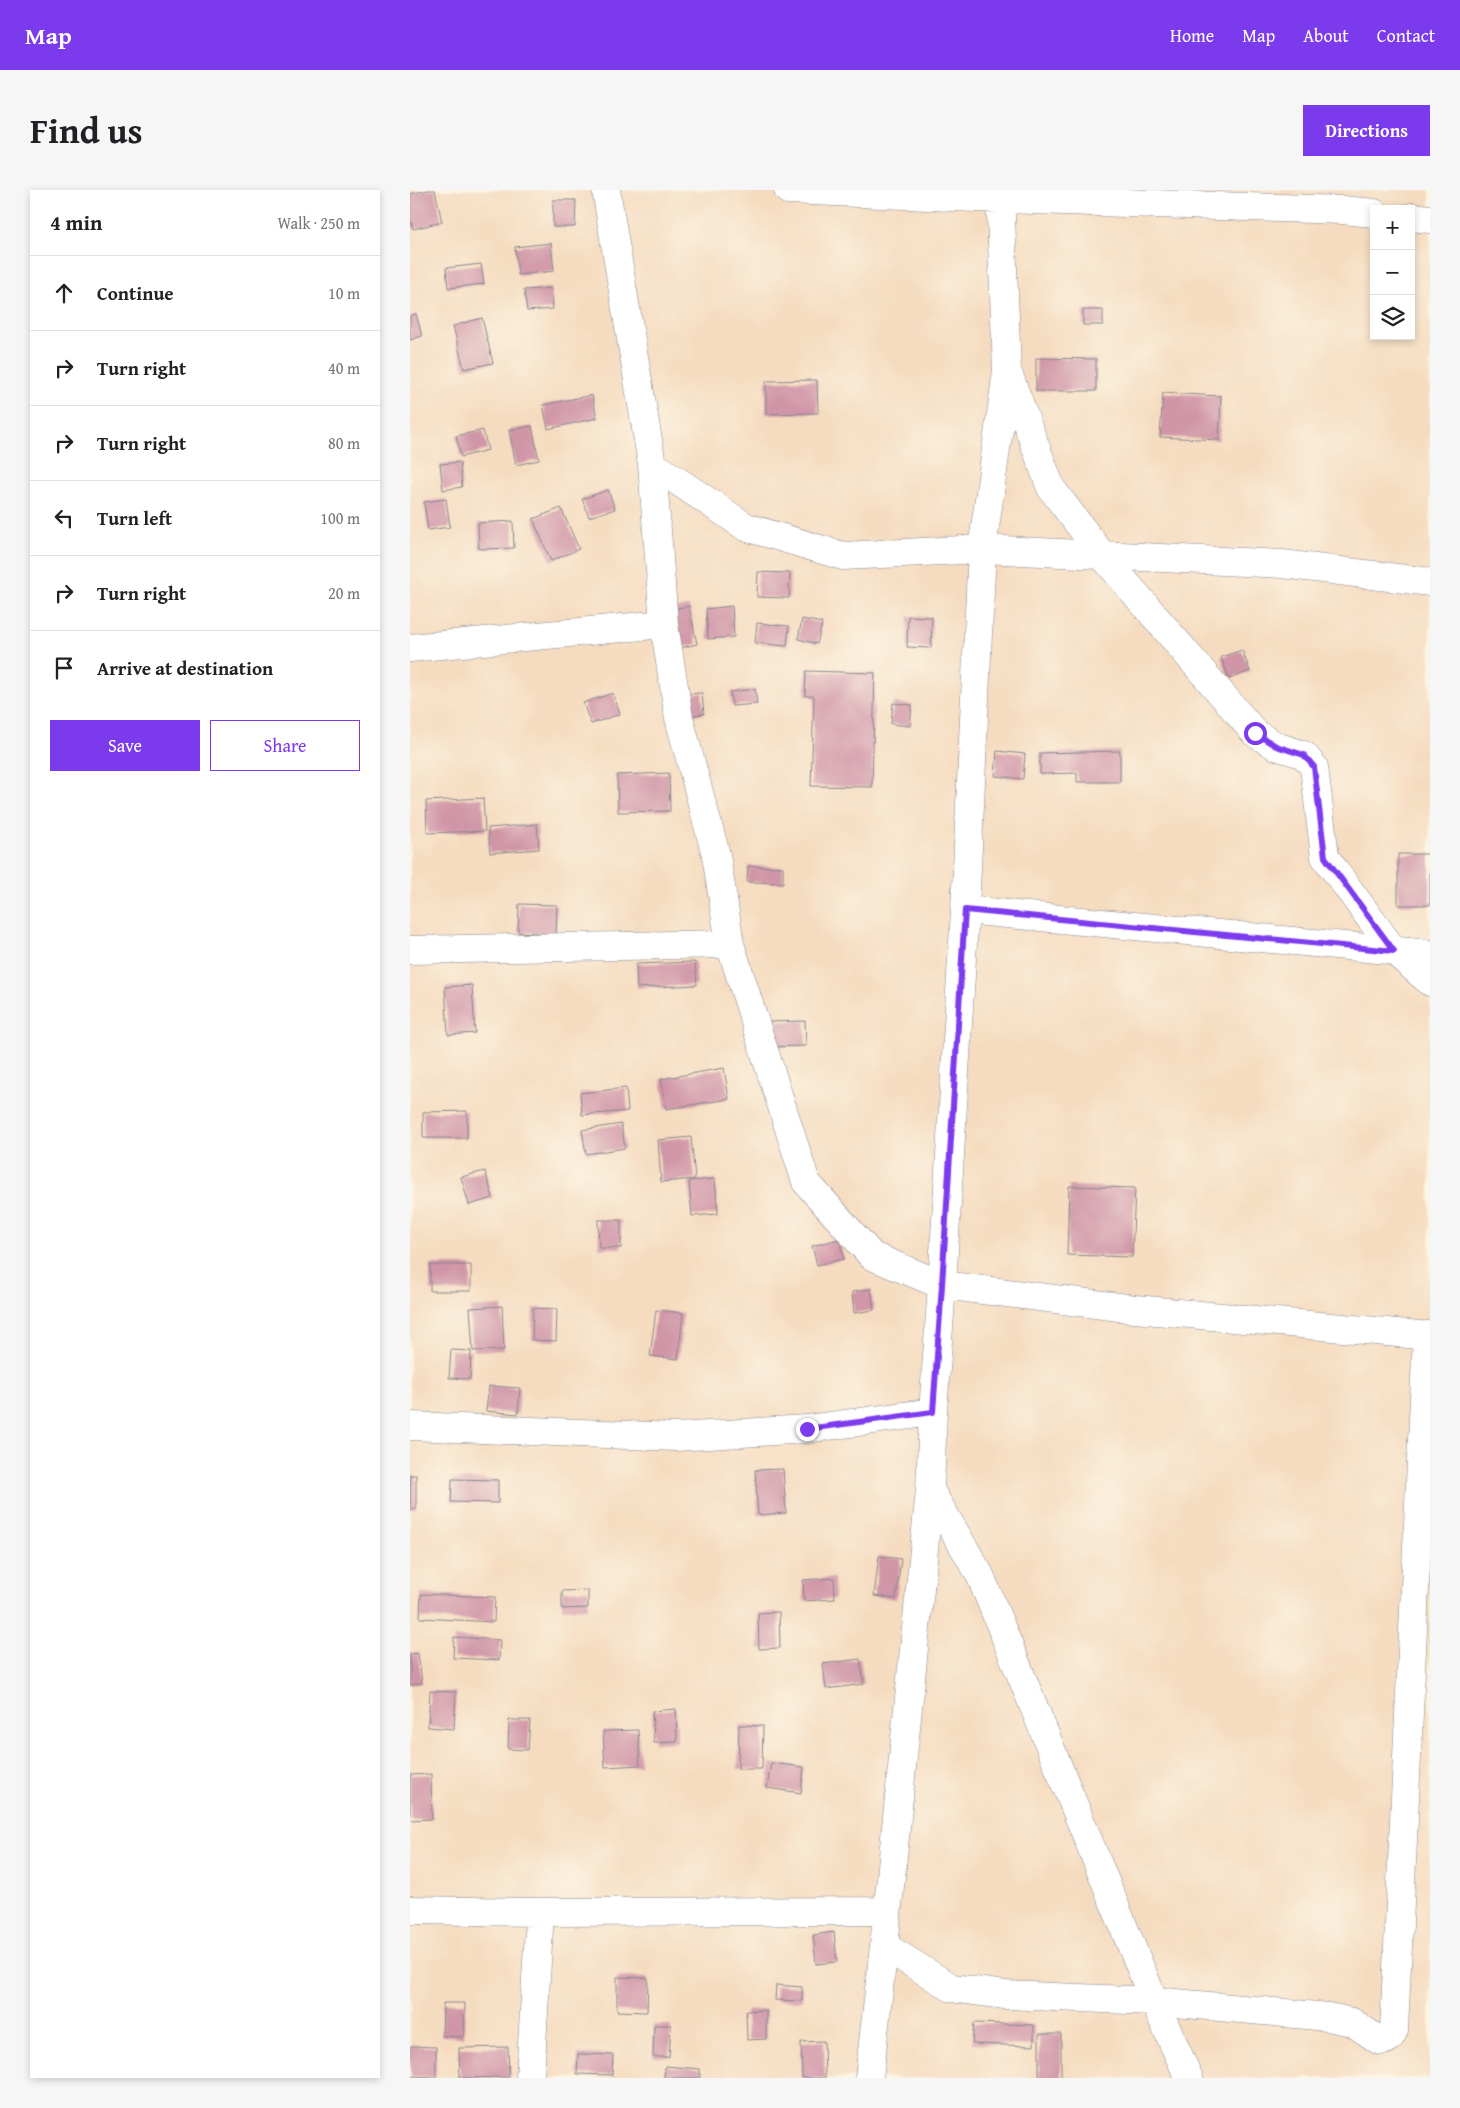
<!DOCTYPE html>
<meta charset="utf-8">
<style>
:root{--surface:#fff;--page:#f6f6f6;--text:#202124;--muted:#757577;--line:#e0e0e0;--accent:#7c3aed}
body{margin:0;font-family:"Gentium Book Plus",serif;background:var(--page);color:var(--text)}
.controls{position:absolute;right:15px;top:15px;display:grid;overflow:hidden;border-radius:0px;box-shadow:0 2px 8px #0003}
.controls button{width:45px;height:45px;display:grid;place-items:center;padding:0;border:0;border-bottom:1px solid var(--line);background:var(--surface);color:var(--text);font:25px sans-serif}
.stop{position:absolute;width:15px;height:15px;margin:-11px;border:4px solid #7c3aed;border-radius:50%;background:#fff}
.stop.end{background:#7c3aed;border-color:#fff;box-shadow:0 1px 5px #0008}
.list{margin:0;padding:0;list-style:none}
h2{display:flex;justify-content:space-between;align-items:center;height:65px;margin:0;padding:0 20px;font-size:21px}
h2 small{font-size:16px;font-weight:400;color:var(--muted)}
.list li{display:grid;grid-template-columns:32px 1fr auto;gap:15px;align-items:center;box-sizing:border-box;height:75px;padding:0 20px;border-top:1px solid var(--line)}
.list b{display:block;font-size:19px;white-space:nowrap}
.list em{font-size:16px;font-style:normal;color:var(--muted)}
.actions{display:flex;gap:10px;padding:15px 20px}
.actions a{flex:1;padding:11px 0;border:1px solid var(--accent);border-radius:0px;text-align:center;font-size:18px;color:var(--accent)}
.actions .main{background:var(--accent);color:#fff}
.icon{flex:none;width:28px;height:28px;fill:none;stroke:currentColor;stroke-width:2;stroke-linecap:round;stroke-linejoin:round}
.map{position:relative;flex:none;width:1020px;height:1888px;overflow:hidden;border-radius:0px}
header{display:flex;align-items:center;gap:30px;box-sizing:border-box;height:70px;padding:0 25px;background:var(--accent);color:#fff}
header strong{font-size:24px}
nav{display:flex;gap:28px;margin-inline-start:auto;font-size:18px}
.intro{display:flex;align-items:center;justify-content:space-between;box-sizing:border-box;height:120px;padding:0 30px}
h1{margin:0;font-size:35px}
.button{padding:12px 22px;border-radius:0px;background:var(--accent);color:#fff;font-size:18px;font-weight:700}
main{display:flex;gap:30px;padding:0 30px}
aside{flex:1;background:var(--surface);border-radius:0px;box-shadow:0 2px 8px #0003}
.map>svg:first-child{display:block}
.building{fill:#d095a7}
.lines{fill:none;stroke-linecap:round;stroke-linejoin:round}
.minor-casing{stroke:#88868f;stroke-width:29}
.minor{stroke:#fff;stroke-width:28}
.route{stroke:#7c3aed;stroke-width:6}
</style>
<header>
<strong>Map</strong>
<nav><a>Home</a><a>Map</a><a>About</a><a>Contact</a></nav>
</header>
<div class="intro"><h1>Find us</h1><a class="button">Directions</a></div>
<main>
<aside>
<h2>4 min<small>Walk · 250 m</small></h2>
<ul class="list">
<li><svg class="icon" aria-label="ahead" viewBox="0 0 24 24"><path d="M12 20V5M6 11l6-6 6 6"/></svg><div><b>Continue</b></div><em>10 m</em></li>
<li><svg class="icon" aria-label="right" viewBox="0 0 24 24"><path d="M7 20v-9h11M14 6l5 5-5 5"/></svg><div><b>Turn right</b></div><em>40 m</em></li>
<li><svg class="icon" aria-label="right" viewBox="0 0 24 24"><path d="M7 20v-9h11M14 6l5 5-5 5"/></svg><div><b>Turn right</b></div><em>80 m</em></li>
<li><svg class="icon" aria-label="left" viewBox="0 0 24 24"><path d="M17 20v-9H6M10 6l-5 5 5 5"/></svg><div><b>Turn left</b></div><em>100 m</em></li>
<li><svg class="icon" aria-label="right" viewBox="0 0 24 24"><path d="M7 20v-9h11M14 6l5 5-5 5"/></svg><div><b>Turn right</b></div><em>20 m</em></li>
<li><svg class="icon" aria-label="arrive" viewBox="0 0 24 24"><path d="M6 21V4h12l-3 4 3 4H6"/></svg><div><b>Arrive at destination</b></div></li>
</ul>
<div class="actions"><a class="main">Save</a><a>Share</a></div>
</aside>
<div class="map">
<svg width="1020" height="1888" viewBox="0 0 1020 1888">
<rect width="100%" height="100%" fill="#fcf5e5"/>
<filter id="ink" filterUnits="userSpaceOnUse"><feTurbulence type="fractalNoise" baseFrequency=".02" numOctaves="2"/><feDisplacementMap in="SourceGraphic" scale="10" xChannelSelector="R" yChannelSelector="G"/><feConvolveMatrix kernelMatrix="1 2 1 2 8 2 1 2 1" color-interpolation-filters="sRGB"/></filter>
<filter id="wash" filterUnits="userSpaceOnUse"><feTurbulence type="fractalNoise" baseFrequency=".0096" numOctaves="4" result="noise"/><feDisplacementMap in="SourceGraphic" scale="20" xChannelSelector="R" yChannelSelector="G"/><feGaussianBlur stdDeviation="1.12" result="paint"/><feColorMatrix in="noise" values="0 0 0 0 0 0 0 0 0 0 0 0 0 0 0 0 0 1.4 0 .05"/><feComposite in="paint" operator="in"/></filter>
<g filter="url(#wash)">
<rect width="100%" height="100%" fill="#f5dcc0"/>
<g id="blocks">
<path class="building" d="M18,0H25L32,32L3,39L0,28V4Z
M143,10H166L165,37H143Z
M141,53L144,81L108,85L105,57Z
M71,74L74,94L38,98L36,78Z
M141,98L143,119L117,121L114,100Z
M673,120H693V135H673Z
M6,124L12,146L0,150V126Z
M72,128L83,173L54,179L43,136Z
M626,168L686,169V201H626Z
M407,190L408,223L356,224V191Z
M753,203L811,206L809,250L750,247Z
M182,205L187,228L138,239L133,215Z
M122,236L129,270L106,275L99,240Z
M73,240L78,260L51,267L46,246Z
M50,272L52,297L33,300L30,274Z
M198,300L205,319L179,327L172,309Z
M36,309L40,337L18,340L14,312Z
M151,318L169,359L141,371L123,329Z
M103,331L104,358L69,359L68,333Z
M348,382L380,383L379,408L347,407Z
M279,416L287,454L266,459L258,420Z
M322,416L324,447L298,449L296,419Z
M498,426L522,427L521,458L497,457Z
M392,429L412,433L407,454L388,449Z
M347,433L379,436L377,456L345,453Z
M832,460L840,481L819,489L811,467Z
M396,481L465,483L462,597L401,596L404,506H395Z
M345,499L347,514L322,516L320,502Z
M203,503L210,524L181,534L173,513Z
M292,503L294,524L276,526L274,504Z
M483,513L502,515L500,536L481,534Z
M587,561L615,564L613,589L585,586Z
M710,561V592H667V583L630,584V563Z
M259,583L260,621L208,622L207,585Z
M73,608L75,641L17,643L16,611Z
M127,634L129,659L80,663L78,638Z
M988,664H1020V715H988Z
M338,676L373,677V693L337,692Z
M109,714L147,715L146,744L108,742Z
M285,772L287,795L227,798L226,774Z
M62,795L65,843L38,845L35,797Z
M395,831L396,856L357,857L356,832Z
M314,878L319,909L256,919L251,889Z
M216,898L218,921L172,925L170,903Z
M57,921V948H13V922Z
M211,934L215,958L176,964L172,940Z
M281,947L285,989L251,992L248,950Z
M75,981L83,1008L59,1015L51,987Z
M305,989L308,1024L282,1026L279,991Z
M659,996L725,998L722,1067L657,1065Z
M188,1030H211V1058H189Z
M429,1049L434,1069L407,1075L402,1056Z
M20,1075H61V1101H20Z
M461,1099L464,1120L444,1123L442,1102Z
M92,1116L94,1160L63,1161L60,1118Z
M123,1118L147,1119L146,1151L122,1150Z
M246,1120L273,1123L268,1169L240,1166Z
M41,1160L61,1161L60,1189L39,1188Z
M79,1196L110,1198L108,1224L76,1221Z
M373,1279L376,1323L348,1325L345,1280Z
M0,1285H6V1319H0Z
M42,1289L88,1290V1313L41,1312Z
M469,1366L491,1369L486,1409L464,1406Z
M424,1388L425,1409L394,1411L393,1390Z
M178,1400V1418L152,1419V1401Z
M11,1404L85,1407L84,1432L10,1428Z
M369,1422L370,1458L349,1459L348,1423Z
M44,1447L90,1450L89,1470L43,1468Z
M8,1463L12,1493L0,1495V1464Z
M450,1469L454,1494L416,1499L413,1474Z
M20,1501L46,1502L44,1539L18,1537Z
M266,1519L267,1552L244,1553L242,1521Z
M99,1530H120L118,1560L98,1559Z
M329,1535L353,1536L352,1579H328Z
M228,1540L230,1575L195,1577L193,1541Z
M361,1573L394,1577L391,1603L357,1598Z
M21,1584L22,1629L0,1630V1585Z
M424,1742L427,1772L406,1774L403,1745Z
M207,1787L238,1788L237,1822L207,1821Z
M366,1795L392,1797V1811L365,1810Z
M33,1813H55L54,1847L32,1846Z
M356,1820V1849L337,1850L336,1821Z
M564,1833L624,1835V1856L562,1854Z
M244,1835H261L259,1867H243Z
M629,1844H651V1888H629Z
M414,1851L415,1888H392L391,1852Z
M0,1856L26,1857V1887L0,1886Z
M98,1857L99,1887L50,1888L49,1858Z
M168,1864L203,1865L202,1885L167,1884Z
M255,1876L290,1879V1888H254Z"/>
</g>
</g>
<g filter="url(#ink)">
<use href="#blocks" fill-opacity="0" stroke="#88868f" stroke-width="1"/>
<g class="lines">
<defs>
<path id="minor" d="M196,0L242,274L254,434L269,528L306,665L320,754L396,992L462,1066L532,1095L725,1119L1020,1146
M378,0L589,9L933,20L964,23
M1001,27L1020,29
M598,183L641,298L692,365L845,543L866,556L894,565L904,577L915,667L984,761L1020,792
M242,274L336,337L433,366L572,359L872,374L1020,392
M0,458L254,434
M555,720L1020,764
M0,760L320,754
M0,1236L266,1247L397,1239L523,1222
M520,1300L570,1385L744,1811L779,1888
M0,1720L130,1722L477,1721
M474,1756L542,1798L595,1805L744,1811L918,1827L942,1832L970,1851C979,1851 981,1847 984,1840L1017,1145
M120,1888L130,1722
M459,1888L474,1756L520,1300L523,1222L532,1095L555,720L572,359L597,181L590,0"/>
</defs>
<use href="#minor" class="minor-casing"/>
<use href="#minor" class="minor"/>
</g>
</g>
<g class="lines" filter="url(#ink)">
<path class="route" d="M397,1239L523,1222L532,1095L555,720L984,761L915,667L904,577L894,565L866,556L845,543"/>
</g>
</svg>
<div class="controls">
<button>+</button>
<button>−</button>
<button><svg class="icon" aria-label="layers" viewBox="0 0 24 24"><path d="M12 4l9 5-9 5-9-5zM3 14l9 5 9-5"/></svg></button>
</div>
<div class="stop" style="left:845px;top:543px"></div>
<div class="stop end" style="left:397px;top:1239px"></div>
</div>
</main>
